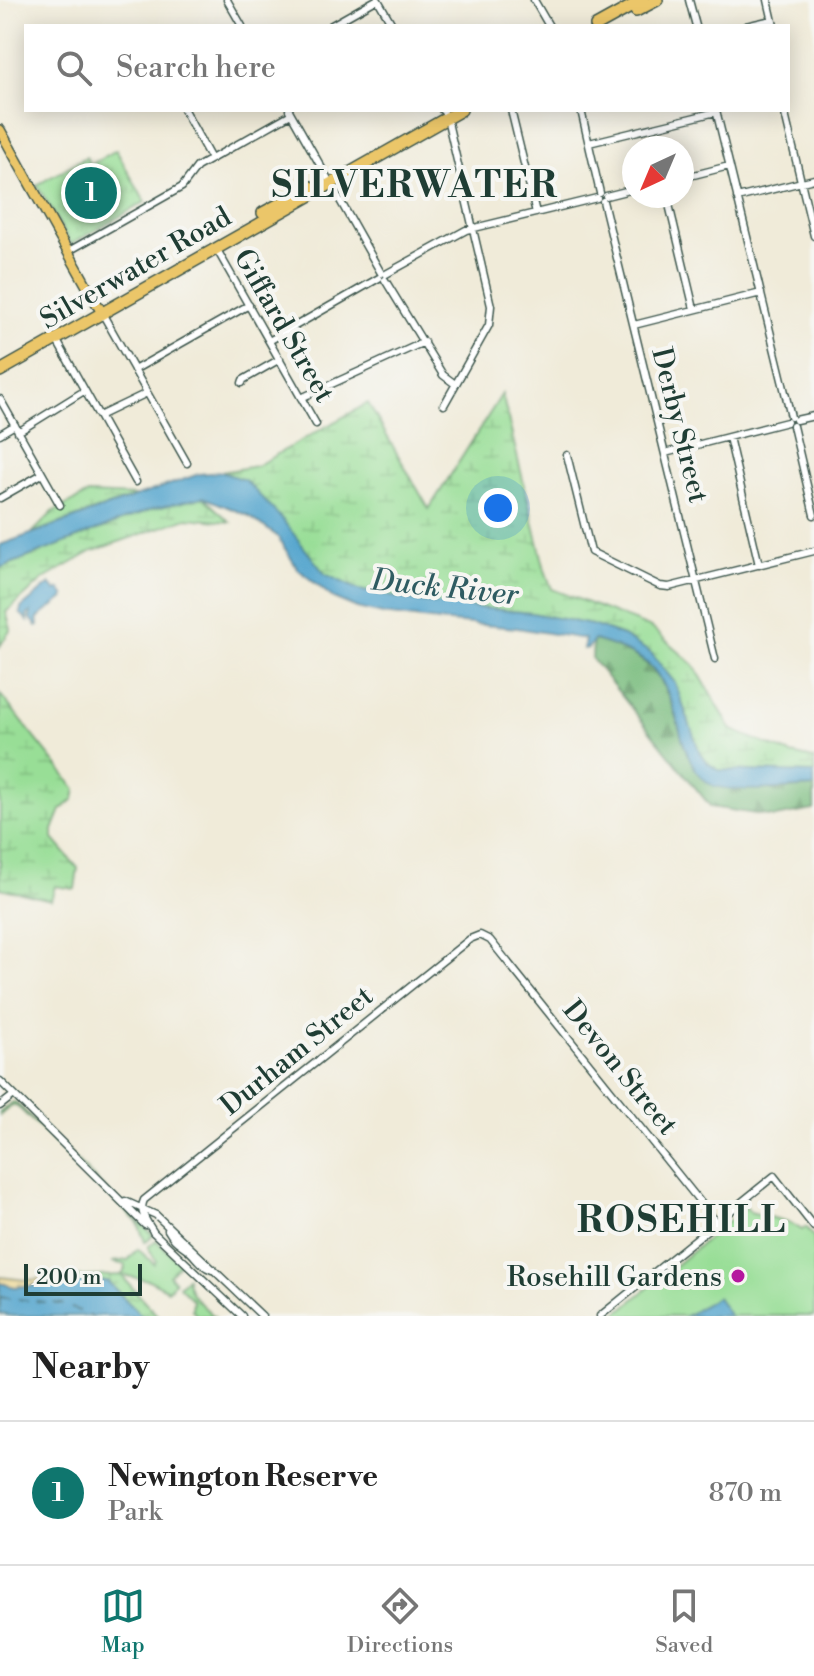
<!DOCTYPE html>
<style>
:root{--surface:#fff;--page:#f6f6f6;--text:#222;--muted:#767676;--line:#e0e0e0;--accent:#0f766e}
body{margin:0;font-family:"Libre Bodoni",serif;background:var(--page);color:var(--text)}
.compass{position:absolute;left:622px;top:136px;width:72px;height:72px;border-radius:50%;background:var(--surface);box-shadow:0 4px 20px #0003;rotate:224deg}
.scale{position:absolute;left:24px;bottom:20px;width:118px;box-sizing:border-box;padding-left:8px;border:4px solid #1f3d34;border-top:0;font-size:22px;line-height:28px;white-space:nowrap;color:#1f3d34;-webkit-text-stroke:6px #f6f6f2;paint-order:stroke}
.you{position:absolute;left:498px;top:508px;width:28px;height:28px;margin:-20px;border:6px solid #fff;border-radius:50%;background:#1a73e8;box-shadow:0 0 0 12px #1a73e833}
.badge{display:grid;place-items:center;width:52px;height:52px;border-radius:50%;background:var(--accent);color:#fff;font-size:26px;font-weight:700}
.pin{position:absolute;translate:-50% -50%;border:4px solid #fff;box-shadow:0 2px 8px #0006}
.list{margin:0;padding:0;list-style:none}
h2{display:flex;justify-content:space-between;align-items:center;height:104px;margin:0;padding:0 32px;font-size:34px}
h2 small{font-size:26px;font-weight:400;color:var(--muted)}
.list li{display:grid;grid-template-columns:52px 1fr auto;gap:24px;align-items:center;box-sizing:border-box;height:144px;padding:0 32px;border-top:2px solid var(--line)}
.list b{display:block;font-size:30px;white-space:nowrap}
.list p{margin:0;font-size:26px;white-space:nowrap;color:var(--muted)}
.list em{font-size:26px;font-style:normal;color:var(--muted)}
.icon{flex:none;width:44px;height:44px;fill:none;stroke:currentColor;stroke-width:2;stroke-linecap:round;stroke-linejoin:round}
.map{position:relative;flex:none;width:814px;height:1316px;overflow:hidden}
.search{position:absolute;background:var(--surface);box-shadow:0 4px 20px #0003;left:24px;right:24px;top:24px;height:88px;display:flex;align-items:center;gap:20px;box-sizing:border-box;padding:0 28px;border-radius:0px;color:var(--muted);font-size:30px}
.sheet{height:248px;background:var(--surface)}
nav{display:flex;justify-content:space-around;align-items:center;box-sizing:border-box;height:112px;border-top:2px solid var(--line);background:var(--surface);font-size:22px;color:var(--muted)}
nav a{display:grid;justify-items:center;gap:4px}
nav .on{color:var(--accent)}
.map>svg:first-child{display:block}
.grass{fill:#98de96;stroke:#5c8e65;stroke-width:2}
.forest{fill:url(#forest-firs);stroke:#4c7d5a;stroke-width:2}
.wetland{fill:url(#wetland-marsh);stroke:#5c8e65;stroke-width:2}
.sand{fill:url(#sand-dots);stroke:#868c69;stroke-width:2}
.park{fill:url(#park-tufts);stroke:#5c8e65;stroke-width:2}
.water{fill:#53a4cd;stroke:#397080;stroke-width:2}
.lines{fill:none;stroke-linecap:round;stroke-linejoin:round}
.ferry{stroke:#2f5c62;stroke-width:2;stroke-dasharray:10 8;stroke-linecap:butt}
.minor-casing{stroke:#3e574d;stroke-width:9}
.major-casing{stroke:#3e574d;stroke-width:12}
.highway-casing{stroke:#3e574d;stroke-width:14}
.minor{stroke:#fff;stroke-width:6}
.major{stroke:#ebc669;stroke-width:9}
.highway{stroke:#ebc669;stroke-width:11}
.poi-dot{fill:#b5179e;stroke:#f6f6f2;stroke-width:3}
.labels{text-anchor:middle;stroke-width:8;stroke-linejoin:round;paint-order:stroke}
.street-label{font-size:28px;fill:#1f3d34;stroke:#f6f6f2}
.poi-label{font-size:28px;fill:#1f3d34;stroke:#f6f6f2;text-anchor:end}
.water-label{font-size:30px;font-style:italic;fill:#2f5c62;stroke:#f6f6f2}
.district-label{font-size:36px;font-weight:bold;letter-spacing:2px;fill:#1f3d34;stroke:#f6f6f2}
</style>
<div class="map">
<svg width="814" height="1316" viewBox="0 0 814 1316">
<defs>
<pattern id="forest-firs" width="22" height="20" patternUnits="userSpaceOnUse" patternTransform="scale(2)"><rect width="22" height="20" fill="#7abd7f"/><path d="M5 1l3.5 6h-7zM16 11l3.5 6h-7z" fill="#639b69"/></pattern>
<pattern id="wetland-marsh" width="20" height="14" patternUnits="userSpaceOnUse" patternTransform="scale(2)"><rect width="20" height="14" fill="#98de96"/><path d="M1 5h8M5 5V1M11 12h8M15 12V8" fill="none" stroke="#83bf82"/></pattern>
<pattern id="sand-dots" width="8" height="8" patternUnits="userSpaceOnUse" patternTransform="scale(2)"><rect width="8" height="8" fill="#eeda9e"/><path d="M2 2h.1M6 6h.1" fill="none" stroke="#ccbc89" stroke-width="1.8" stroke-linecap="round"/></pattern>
<pattern id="park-tufts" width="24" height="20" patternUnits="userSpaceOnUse" patternTransform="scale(2)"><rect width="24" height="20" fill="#98de96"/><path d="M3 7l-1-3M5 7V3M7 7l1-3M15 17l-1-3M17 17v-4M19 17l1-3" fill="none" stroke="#83bf82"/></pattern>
</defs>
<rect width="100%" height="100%" fill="#f6f6f2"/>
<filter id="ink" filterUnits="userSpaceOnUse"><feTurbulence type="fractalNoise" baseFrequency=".0125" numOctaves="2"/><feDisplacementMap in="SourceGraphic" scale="16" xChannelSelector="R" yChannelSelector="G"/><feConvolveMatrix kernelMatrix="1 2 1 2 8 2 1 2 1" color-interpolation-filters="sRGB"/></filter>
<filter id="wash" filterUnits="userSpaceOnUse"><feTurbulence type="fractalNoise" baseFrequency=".006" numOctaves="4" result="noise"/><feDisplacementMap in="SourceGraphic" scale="32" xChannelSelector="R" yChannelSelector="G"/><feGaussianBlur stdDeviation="1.8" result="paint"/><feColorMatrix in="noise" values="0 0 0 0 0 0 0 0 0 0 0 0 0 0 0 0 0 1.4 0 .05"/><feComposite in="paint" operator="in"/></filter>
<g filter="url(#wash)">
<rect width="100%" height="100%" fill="#f0ebd9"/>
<path class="grass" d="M15,1102L153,1235L145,1242L138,1223L17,1106L12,1105L0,1115V1112L11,1103Z
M746,1207L750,1212L789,1222L802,1230L806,1227L814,1237V1316H614Z
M156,1240L180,1263L169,1275L175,1282L168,1290L149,1280L121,1275L124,1272L126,1265L112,1262L128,1260L138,1249L154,1264L156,1261L148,1247Z
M187,1278C188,1295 202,1305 214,1316H197L192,1310L193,1300L179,1286Z"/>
<path class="forest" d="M593,640C613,645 635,653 650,667C667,681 679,727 685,748L772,790L814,787V810L775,817L711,807L592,659Z"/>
<path class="wetland" d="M502,394L545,570L552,589L652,628L694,665L732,730L791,754L814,759V773L718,770L708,763L700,753L675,683L651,653L623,636L592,625L532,613L420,602L359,590L325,574L245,480L221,472L256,466L368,403L429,509Z
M88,494L136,496L32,533L54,511Z
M203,497L230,522L187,518L93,551L44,579L6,612L11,629L0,646V568L152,509Z
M0,694L76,789L74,799L61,810L53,830V839L78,868L75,889L55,886L51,900L0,888Z
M121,1275L158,1316H142L107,1281L77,1283V1277Z"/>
<path class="sand" d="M0,1277L26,1280L77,1277V1283L14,1287L0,1283Z"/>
<path class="park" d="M116,150L145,202L71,244L37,185L86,157L90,165Z"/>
<path class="water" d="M221,472L245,480L281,518L325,574L359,590L420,602L532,613L592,625L623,636L651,653L675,683L700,753L708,763L718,770L814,773V787C794,788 726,794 710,784C695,774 687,755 682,738C676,715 669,688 654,670C642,655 612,645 594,640L588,648L583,649L585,639L517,628L438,621L383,614L357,608L333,598L298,569L277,536L247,515L203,497L152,509L0,568V545L199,474Z
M50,584L56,591L60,589L65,597L37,619L39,625L37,626L30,618L31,612L27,615L28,621L20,613L21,608Z
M107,1281L142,1316H12L0,1314V1283L15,1287Z
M717,1297L730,1316H686Z"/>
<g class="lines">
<path class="ferry" d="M0,1297L61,1304L92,1316"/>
</g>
</g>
<g filter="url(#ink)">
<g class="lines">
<defs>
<path id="minor" d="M227,0L242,26
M378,0L393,26
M534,0L549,26
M689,0L696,26
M768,0L774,26
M330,26L376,0
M746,26L772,20
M184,110L211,159
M289,110L381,273
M442,110L444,112
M511,110L536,213
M581,110L600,193
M716,110L791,417
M784,110L814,236
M589,143L716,112
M682,178L729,166
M606,196L634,189
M667,196L694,309
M737,198L814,179
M603,201L715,659
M216,248L316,424
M67,252L182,187L197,167L291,114
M386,274L466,230L597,198
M385,280L443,375L455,384
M102,313L187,463
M634,325L761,293
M56,339L136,482
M269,341L379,278
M134,370L249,305
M242,383L243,380L280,359
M301,398L424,342
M0,399L60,505
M444,405L489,325L491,306L447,118
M99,416L147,393
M796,420L814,416
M793,426L814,515
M18,432L84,391
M0,434L15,425
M729,437L759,565
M665,453L787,422
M567,455L591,552L660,586L669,587L814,551
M0,498L42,474
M0,1081L145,1225
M0,1106L14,1095
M125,1201L156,1215L262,1316
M168,1230C175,1242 177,1241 187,1249C196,1256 200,1266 212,1270
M153,1232L242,1316
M154,1233C148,1223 138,1212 144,1200L470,939L480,935L490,940L717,1223
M600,1316L774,1176L814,1227"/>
<path id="major" d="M0,130L102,313"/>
<path id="highway" d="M636,11L657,0
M596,26L643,0
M263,213L311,187
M0,371L461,110"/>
</defs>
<use href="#minor" class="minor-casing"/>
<use href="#major" class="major-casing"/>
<use href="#highway" class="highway-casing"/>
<use href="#minor" class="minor"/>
<use href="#major" class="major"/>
<use href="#highway" class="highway"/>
</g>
</g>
<circle class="poi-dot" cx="738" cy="1276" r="8"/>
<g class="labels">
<g class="street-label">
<text transform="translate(135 267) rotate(-30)" y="10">Silverwater Road</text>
<text transform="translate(285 325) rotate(60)" y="10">Giffard Street</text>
<text transform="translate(681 425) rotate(76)" y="10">Derby Street</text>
<text transform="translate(296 1050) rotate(-39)" y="10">Durham Street</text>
<text transform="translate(621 1067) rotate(51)" y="10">Devon Street</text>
</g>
<g class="poi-label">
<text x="722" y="1286">Rosehill Gardens</text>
</g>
<g class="water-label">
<text transform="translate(445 587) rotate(6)" y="10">Duck River</text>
</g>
<g class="district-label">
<text x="415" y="197">SILVERWATER</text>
<text x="682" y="1232">ROSEHILL</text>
</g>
</g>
</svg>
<svg class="compass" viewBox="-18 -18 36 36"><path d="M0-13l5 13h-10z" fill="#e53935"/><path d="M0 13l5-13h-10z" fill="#767676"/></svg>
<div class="scale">200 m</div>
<div class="you"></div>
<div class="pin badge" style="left:91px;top:193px">1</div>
<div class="search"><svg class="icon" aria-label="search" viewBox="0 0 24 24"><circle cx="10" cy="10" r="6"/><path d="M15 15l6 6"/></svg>Search here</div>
</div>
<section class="sheet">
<h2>Nearby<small></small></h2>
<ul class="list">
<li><span class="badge">1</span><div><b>Newington Reserve</b><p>Park</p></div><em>870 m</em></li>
</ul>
</section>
<nav>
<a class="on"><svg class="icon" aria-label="map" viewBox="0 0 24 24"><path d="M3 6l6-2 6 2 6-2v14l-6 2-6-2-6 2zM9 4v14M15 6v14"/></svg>Map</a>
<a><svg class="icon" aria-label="directions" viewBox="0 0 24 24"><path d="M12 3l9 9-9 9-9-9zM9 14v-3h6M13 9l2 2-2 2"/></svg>Directions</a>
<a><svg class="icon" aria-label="saved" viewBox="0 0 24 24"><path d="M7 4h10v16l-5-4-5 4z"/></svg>Saved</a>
</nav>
